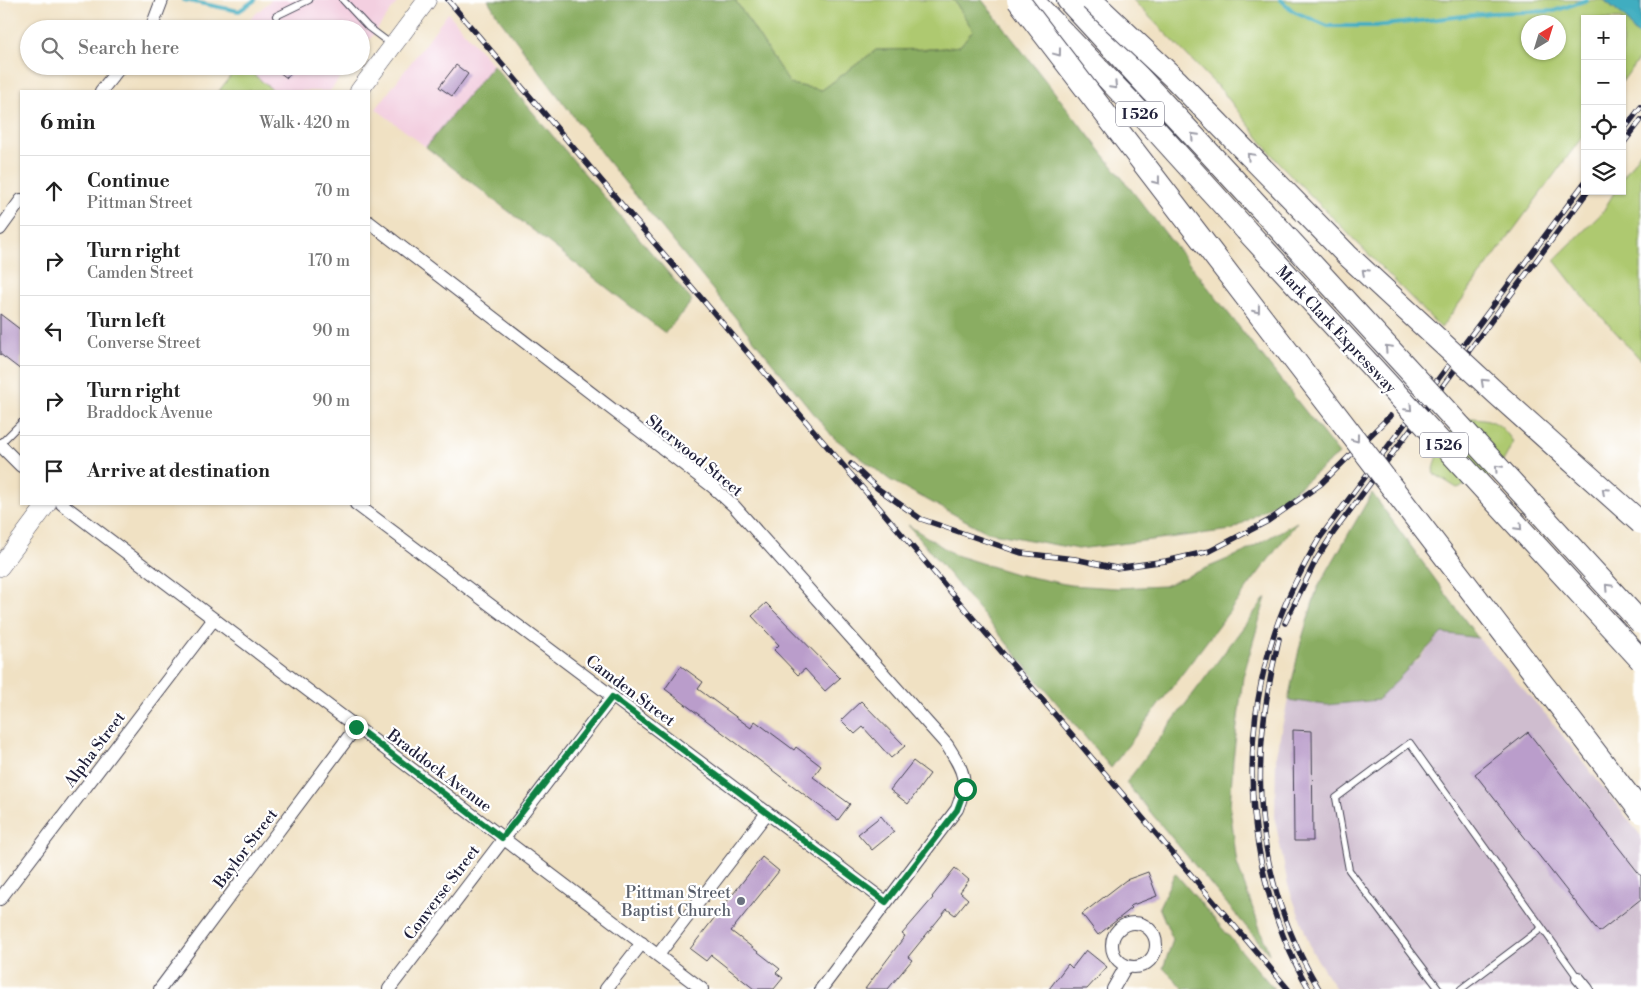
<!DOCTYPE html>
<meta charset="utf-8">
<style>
:root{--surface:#fff;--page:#f2f2f2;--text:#222;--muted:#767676;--line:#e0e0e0}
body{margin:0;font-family:"Libre Bodoni",serif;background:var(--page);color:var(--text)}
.controls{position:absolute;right:15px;top:15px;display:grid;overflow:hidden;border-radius:0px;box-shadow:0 1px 4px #0004}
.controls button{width:45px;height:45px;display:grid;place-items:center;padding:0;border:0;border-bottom:1px solid var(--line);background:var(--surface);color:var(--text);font:25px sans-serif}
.compass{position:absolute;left:1521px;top:15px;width:45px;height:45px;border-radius:50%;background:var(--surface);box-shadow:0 1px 4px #0004;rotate:38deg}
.stop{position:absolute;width:15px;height:15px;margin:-11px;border:4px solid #0b8043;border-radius:50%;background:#fff}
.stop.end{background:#0b8043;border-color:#fff;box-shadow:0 1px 5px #0008}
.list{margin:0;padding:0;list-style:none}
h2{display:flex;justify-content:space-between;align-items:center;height:65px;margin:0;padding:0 20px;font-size:21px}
h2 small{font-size:16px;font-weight:400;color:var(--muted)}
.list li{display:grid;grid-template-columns:32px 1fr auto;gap:15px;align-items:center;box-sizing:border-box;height:70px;padding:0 20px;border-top:1px solid var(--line)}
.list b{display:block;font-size:19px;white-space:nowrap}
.list p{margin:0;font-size:16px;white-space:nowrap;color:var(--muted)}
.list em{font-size:16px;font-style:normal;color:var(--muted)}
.icon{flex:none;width:28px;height:28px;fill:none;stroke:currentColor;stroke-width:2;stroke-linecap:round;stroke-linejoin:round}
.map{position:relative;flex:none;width:1641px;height:989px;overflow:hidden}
.search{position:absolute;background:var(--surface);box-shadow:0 1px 4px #0004;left:20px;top:20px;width:350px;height:55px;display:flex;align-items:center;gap:12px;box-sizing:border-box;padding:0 18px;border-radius:28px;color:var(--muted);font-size:19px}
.panel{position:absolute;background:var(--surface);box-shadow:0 1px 4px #0004;left:20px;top:90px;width:350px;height:415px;border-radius:0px}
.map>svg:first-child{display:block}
.built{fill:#f3cfe0}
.industrial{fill:#cfbdcf}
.green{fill:#aec970;stroke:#687656;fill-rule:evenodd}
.forest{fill:#8aad62;stroke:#56684e}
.water{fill:#41adc0;stroke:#32687e}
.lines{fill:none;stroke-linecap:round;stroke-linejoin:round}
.stream{stroke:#41adc0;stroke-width:4}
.building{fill:#ba9dcb}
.lane-casing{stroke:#413f4f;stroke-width:8}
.street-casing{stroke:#413f4f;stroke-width:14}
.secondary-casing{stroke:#413f4f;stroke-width:19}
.highway-casing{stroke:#413f4f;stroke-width:24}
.lane{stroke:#fff;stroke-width:6}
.street{stroke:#fff;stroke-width:12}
.secondary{stroke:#fff;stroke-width:18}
.highway{stroke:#fff;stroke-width:22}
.rail-casing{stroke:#22223b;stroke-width:5.5}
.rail{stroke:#fff;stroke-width:4;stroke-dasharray:11;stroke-linecap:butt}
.highway-bridge-casing{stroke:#413f4f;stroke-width:24;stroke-linecap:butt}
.highway-bridge{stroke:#fff;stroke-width:22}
.oneway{stroke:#9c9ca7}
.route{stroke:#0b8043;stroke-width:6}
.worship-dot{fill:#6b7280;stroke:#fff;stroke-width:2}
.labels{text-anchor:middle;stroke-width:4.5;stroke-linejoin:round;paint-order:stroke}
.shield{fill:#fff;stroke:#646476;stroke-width:1}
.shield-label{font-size:15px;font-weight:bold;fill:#22223b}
.street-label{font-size:16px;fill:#22223b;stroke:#fff}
.worship-label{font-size:16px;fill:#5b616d;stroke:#fff;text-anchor:end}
</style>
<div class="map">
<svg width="1641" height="989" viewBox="0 0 1641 989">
<rect width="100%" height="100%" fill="#fff"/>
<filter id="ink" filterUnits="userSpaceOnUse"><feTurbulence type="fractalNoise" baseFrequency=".02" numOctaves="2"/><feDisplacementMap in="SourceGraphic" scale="10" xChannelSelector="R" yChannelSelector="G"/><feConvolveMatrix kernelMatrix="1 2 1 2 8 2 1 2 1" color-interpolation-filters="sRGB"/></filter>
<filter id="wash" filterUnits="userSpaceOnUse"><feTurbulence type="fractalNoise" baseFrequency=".0096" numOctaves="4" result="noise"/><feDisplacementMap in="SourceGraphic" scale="20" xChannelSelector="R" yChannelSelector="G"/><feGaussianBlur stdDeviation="1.12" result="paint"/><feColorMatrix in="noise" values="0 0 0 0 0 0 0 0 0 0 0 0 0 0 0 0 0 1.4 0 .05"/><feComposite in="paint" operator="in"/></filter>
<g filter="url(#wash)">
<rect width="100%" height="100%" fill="#f0e1c3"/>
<path class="built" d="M271,0H399L361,51V29H239Z
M448,13L493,65L426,147L376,109Z
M243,66H349L330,91H274Z"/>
<path class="industrial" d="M1442,633L1478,638L1548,717L1641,836V989H1336L1312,951L1288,885L1275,820L1276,754L1288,700L1326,705L1416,662Z"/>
<path class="green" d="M735,0H954L973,30L960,46L935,49L876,50L822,90L790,84Z
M1133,0H1604L1625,17L1633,31L1641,36V56L1622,82V19H1585V133L1441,328L1277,161L1223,92ZM1528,22H1558V52H1528Z
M238,66H243L274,91H219Z
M1641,151V360L1579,292L1554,260L1602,213L1615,191H1622V179Z
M1462,418C1489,418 1498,419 1513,442C1498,475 1491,478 1457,488L1433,473L1440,447Z"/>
<path class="forest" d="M488,0H735L790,84L822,90L876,50L935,49L960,46L973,30L954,0H982L1339,454L1290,494L1232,530L1078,549L987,532L890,480L833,437L605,158L499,18Z
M493,65L692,301L665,333L426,147Z
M1372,493L1478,638L1442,633L1378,700L1326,705L1288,700L1300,645L1317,589Z
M1297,522L1111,768L908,525L955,555L1016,574L1070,585L1117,588L1164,586L1242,553Z
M1266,597L1243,677L1233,760L1230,807L1237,864L1269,954L1126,783Z
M1175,873L1274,989H1184L1163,968L1173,940L1159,907Z"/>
<path class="water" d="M1604,0H1641V36L1633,31L1625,17Z"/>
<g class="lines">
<path class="stream" d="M184,0L239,11L255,0
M1281,0L1293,11L1328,26H1376L1490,13L1554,11L1587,0"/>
</g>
<g id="blocks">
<path class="building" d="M456,65L468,74L452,96L439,87Z
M271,66H296L287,78Z
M0,314L21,330V370L0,354Z
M766,603L840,678L825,691L805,669L798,675L774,650L779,645L752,616Z
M681,666L703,682L698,689L751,728L755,721L794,750L796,747L821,766L813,777L850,804L838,820L665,689Z
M861,701L905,746L891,758L863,727L855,734L841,720Z
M1293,730L1312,731L1313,841H1294Z
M1528,732L1641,876V899L1599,932L1475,774Z
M913,761L930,774L908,804L890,790Z
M881,816L894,832L872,850L858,834Z
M762,857L779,871L731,931L780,969L776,973L783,978L774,989H754L711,955L706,961L690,949Z
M955,868L969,880L960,892L968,899L955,915L947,909L908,957L912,960L888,989H865L905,936L902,934L933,898L932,897Z
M1148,872L1157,896L1130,906L1132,908L1098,935L1082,914L1126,880Z
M1086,950L1107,967L1087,989H1049L1068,964L1072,968Z"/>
</g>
</g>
<g filter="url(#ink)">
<use href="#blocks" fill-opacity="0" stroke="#413f4f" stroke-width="1"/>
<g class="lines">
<defs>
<path id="lane" d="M343,0L368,27L392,45
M276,16L309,0
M0,444L21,423
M1439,989L1349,870L1336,798L1410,743L1578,978
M1461,989L1542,928"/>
<path id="street" d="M151,29L162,0
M101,91L121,66
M369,222L713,487L734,506L947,745C964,772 969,779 957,809L821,989
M0,229L21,200
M0,445L21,466
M62,504L702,989
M356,504L886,902
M0,899L214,619
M1112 945a22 22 0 1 1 44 0a22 22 0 1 1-44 0Z
M658,955L767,813
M1578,978L1587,989
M160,989L356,727
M389,989L612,697
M606,989L642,943
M1113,989L1126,966"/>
<path id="secondary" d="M359,91L427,0
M0,567L47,504"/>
<path id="highway" d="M1032,0L1133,105L1246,230
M1068,0L1263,211"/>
</defs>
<use href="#lane" class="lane-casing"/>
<use href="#street" class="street-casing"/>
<use href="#secondary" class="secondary-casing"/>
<use href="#highway" class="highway-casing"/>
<use href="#lane" class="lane"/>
<use href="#street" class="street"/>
<use href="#secondary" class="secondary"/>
<use href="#highway" class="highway"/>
<defs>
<path id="rail" d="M448,0L1288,989
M1622,132L1641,107
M1622,145L1641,120
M851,464L877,488L921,519L1021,553L1075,559L1116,568L1166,561L1210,551L1268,521L1321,484L1390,416
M1285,623L1316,560L1334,532L1588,191
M1279,639C1248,763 1252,877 1319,989
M1309,989C1247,881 1236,749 1275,631C1286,598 1302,568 1319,539L1585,182"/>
</defs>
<use href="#rail" class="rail-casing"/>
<use href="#rail" class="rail"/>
<defs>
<path id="highway-bridge" d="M1018,0L1641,812
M1091,0L1176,80L1347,255L1497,394L1641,523
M1263,211L1641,623
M1246,230L1641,660"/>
</defs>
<use href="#highway-bridge" class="highway-bridge-casing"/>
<use href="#highway-bridge" class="highway-bridge"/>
</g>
<defs><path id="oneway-chevron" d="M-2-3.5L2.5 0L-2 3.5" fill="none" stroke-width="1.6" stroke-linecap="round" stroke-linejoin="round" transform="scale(1.25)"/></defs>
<g class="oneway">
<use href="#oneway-chevron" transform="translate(1058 53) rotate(53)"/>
<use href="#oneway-chevron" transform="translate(1114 86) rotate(46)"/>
<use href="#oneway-chevron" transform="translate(1194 136) rotate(-133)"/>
<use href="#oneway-chevron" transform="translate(1250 156) rotate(-134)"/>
<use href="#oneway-chevron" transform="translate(1157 181) rotate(52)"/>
<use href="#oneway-chevron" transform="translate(1365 272) rotate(-137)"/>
<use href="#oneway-chevron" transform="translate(1257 310) rotate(52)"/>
<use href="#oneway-chevron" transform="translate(1388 348) rotate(-133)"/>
<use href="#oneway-chevron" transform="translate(1484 382) rotate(-137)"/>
<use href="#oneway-chevron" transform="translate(1409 408) rotate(47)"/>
<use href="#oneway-chevron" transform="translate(1356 439) rotate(53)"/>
<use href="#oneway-chevron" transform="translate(1498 468) rotate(-133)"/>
<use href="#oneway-chevron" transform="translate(1605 491) rotate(-138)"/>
<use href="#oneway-chevron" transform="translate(1519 527) rotate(47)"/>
<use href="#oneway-chevron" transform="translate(1608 587) rotate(-133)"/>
</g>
</g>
<g class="lines" filter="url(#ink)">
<path class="route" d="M356,727L502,838L612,697L886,902L957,810L965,789"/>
</g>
<circle class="worship-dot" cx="741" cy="901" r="5"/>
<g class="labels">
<g class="shield">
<rect x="1116" y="101.5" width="48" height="25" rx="4"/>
<rect x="1420" y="432.5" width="48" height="25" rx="4"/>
</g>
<g class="shield-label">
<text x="1140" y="119">I 526</text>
<text x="1444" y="450">I 526</text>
</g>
<g class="street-label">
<text transform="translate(1337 329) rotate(47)" y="6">Mark Clark Expressway</text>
<text transform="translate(695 455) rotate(39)" y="6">Sherwood Street</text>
<text transform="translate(631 690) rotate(37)" y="6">Camden Street</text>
<text transform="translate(94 749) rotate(-53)" y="6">Alpha Street</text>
<text transform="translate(440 770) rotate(37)" y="6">Braddock Avenue</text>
<text transform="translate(245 848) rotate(-53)" y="6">Baylor Street</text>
<text transform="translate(441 892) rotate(-53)" y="6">Converse Street</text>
</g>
<g class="worship-label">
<text x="731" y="898">Pittman Street<tspan x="731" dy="18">Baptist Church</tspan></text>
</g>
</g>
</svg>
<div class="controls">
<button>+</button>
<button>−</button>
<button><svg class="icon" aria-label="locate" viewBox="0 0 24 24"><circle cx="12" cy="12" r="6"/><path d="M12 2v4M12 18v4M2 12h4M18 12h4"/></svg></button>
<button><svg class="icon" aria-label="layers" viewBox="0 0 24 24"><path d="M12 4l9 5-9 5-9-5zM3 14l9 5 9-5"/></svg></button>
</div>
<svg class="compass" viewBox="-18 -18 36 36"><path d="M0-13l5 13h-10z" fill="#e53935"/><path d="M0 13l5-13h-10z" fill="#767676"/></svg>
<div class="stop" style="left:965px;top:789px"></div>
<div class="stop end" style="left:356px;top:727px"></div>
<div class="search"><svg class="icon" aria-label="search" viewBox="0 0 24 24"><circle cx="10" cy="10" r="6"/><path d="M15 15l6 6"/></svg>Search here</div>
<section class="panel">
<h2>6 min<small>Walk · 420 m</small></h2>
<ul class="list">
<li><svg class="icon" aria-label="ahead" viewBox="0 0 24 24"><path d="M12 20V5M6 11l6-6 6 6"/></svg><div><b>Continue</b><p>Pittman Street</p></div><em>70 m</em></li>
<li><svg class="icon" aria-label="right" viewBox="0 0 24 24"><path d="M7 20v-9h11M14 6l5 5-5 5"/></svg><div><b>Turn right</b><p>Camden Street</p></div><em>170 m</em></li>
<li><svg class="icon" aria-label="left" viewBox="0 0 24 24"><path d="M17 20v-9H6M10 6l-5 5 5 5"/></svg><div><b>Turn left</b><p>Converse Street</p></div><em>90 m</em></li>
<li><svg class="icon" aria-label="right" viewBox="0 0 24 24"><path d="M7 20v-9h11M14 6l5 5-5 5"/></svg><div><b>Turn right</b><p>Braddock Avenue</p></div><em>90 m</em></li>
<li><svg class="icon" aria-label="arrive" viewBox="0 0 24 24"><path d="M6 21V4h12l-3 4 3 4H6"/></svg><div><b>Arrive at destination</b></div></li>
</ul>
</section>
</div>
